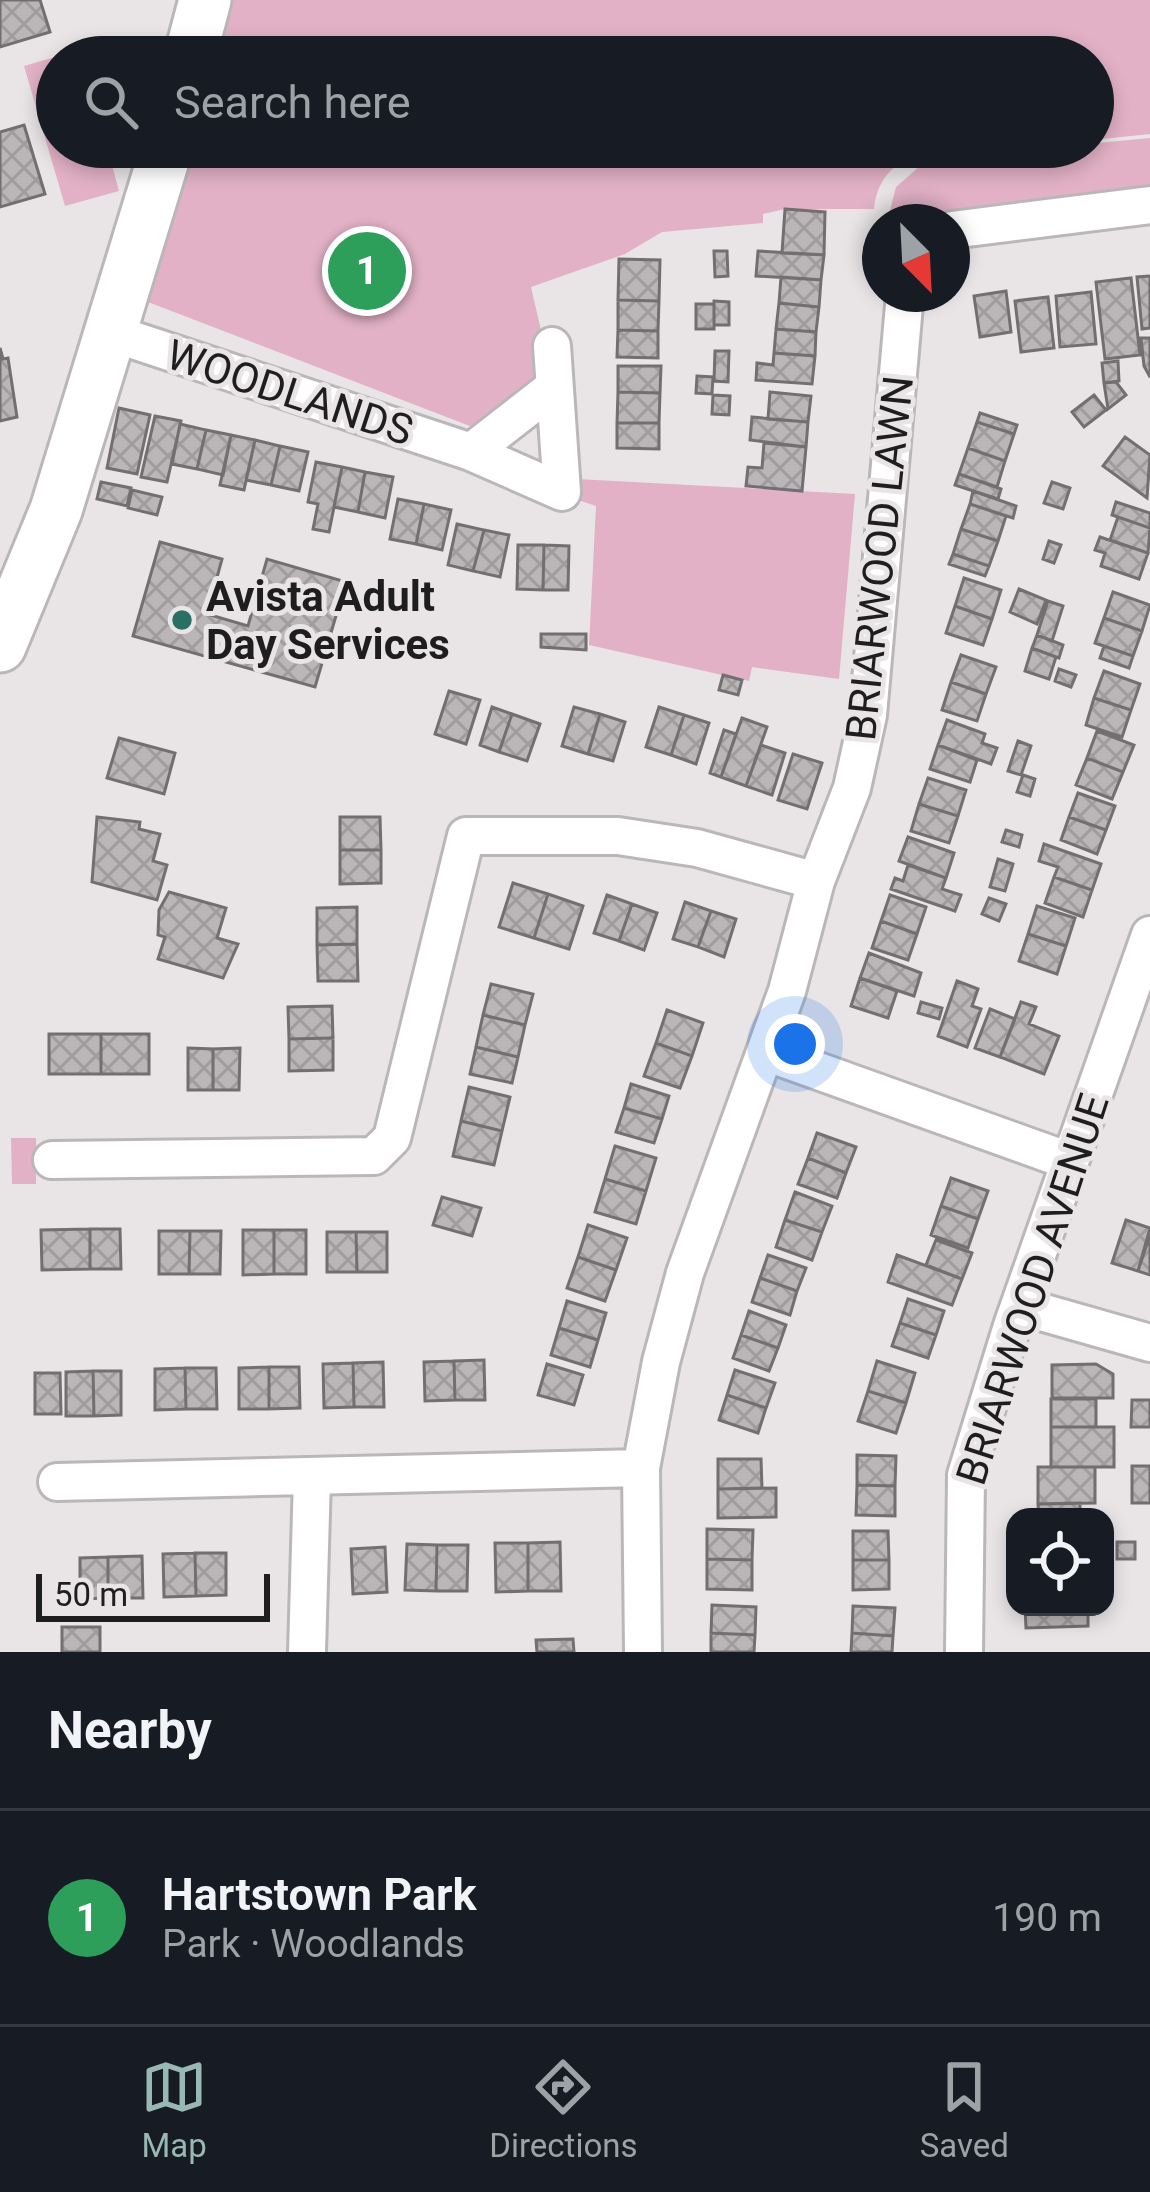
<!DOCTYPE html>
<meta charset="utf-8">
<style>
:root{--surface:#171b24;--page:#242831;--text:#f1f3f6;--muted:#9ea1a6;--line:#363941;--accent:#97b8b4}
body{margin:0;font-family:Roboto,sans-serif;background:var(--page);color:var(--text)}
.controls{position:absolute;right:36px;bottom:36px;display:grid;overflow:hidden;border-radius:24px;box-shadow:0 6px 18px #0003}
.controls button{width:108px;height:108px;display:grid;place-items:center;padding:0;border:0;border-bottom:3px solid var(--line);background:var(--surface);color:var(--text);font:60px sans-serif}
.compass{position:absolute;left:862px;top:204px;width:108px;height:108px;border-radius:50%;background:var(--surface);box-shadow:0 6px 18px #0003;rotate:156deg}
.scale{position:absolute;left:36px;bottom:30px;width:234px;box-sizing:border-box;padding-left:12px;border:6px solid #1f1e1e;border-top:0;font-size:33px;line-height:42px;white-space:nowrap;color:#1f1e1e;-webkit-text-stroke:9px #e9e5e7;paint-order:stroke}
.you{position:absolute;left:795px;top:1044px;width:42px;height:42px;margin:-30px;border:9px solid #fff;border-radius:50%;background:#1a73e8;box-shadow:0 0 0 18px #1a73e833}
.badge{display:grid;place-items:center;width:78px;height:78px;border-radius:50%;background:var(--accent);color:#fff;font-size:39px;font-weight:700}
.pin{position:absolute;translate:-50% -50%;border:6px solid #fff;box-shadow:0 3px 12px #0006}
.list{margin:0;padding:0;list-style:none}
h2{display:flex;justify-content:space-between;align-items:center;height:156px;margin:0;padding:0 48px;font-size:51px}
h2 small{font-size:39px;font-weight:400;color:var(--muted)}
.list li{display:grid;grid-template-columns:78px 1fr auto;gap:36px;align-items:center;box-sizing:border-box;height:216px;padding:0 48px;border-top:3px solid var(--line)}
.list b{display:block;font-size:45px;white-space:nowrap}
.list p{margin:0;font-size:39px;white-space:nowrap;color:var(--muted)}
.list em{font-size:39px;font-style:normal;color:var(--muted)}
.icon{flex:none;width:66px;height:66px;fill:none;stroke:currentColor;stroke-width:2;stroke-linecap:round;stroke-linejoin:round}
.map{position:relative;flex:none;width:1150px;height:1652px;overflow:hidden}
.search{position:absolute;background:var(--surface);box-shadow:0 6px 18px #0003;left:36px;right:36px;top:36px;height:132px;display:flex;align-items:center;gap:30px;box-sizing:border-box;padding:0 42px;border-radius:66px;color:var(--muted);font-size:45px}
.sheet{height:372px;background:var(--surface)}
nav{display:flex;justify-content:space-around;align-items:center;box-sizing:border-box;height:168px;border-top:3px solid var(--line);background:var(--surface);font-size:33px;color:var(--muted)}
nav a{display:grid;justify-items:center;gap:6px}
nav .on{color:var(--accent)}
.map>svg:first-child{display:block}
.green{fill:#e2b1c5}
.building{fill:url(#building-cross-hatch);stroke:#736f70;stroke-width:3}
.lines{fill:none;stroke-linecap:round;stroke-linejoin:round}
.street-casing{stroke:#bbb7b9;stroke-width:42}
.secondary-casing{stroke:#bbb7b9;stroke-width:57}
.street{stroke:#fff;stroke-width:36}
.secondary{stroke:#fff;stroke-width:51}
.poi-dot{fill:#296f63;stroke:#e9e5e7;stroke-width:4.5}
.labels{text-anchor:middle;stroke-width:10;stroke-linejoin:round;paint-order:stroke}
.street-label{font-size:42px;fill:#1f1e1e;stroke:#e9e5e7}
.poi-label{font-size:42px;font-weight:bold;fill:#1f1e1e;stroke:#e9e5e7;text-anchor:start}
</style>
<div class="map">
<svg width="1150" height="1652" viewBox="0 0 1150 1652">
<defs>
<pattern id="building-cross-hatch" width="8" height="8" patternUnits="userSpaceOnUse" patternTransform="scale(3)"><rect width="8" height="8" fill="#bab6b7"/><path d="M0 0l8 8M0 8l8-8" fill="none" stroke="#9f9c9d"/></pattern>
</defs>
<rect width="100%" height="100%" fill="#e9e5e7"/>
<path class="green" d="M231,0H1150V134L1093,140V57H216Z
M79,50L81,57H57V147H107L119,191L65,206L24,66Z
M1150,138V189L887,222L896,187L928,159Z
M191,147H1011C956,152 882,139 874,209H785L763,214V223L662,232L625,254L531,287L549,365L475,428L148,302Z
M577,479L855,494L839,679L752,667L749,681L589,645L596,506L572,498Z
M11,1138H36V1184H12Z"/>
<path class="building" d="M0,0H40L50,32L0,47Z
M24,125L45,194L0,207V132Z
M785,209L825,212L824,255L782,253Z
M714,251H727L728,276L715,277Z
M758,251L824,255L821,280L756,276Z
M619,259L660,260L659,301L618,300Z
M1150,276V328L1142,329L1137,277Z
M781,277L821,280L819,307L779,303Z
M1131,278L1140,355L1105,359L1096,282Z
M1006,291L1011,332L980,337L974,296Z
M1091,292L1096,344L1060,347L1056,296Z
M1048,297L1054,348L1021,352L1015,301Z
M618,300L659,301L658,331L618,330Z
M714,301L729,302V325H714Z
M779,303L819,307L816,332L776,329Z
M696,304H714V329H696Z
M776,329L816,332L815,356L774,353Z
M618,330L658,331V358L617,357Z
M1141,338H1150V377L1144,366Z
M0,348L3,359L8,358L17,417L0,421Z
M715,351H729L728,382L714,381Z
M774,353L815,356L812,384L756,380L757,363L773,365Z
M1118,361L1119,381L1104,383L1102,363Z
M618,366H661L660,393L618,392Z
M697,376L713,377L712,394L696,393Z
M1116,382L1126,395L1108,409L1104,383Z
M618,392L660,393L659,423H617Z
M770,392L811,396L808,422L768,419Z
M713,395L730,396L729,415L712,414Z
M1094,395L1106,410L1084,427L1072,412Z
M119,408L150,415L137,474L107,468Z
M980,413L1017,425L1014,434L977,422Z
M155,416L181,421L167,482L141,477Z
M752,417L808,422L806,447L750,440Z
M977,422L1014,434L1005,461L968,448Z
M617,423H659V449L617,448Z
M180,424L206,430L197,469L172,464Z
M206,430L231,435L223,475L197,469Z
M231,435L255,440L244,490L220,485Z
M1125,437L1150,455L1147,498L1103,466Z
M255,440L280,446L271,485L246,480Z
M764,443L806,447L802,491L746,486L748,467L762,468Z
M280,446L308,452L299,491L271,485Z
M968,448L1005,461L997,487L959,474Z
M316,462L342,467L329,532L313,529L318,504L308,502Z
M342,467L365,472L358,512L334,507Z
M365,472L393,477L385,518L358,512Z
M959,474L1001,489L998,499L955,485Z
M101,482L131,488L127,506L97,499Z
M1052,482L1070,488L1063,509L1044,503Z
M132,490L162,497L157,515L128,508Z
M973,491L1016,506L1013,518L970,504Z
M398,499L424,504L416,544L390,539Z
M1116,502L1150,513V528L1112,515Z
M424,504L451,510L442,550L416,544Z
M970,504L1006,516L998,541L961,529Z
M1118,517L1150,528L1148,553L1110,540Z
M457,524L484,530L473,571L448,565Z
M961,529L998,541L989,566L953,554Z
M484,530L509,535L500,577L473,571Z
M1100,537L1148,553L1139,579L1101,566L1105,553L1095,550Z
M1049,541L1061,545L1054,563L1043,559Z
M160,542L222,559L207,614L248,626L267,559L346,582L315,687L133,636Z
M518,545H544L543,590L517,589Z
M544,545L569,546L568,590H543Z
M953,554L989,566L985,576L949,564Z
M964,578L1001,590L992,619L955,606Z
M1019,589L1046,600L1037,624L1010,612Z
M1113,592L1150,605L1142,631L1104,618Z
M1048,601L1063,606L1052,641L1037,635Z
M955,606L992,619L983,645L946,633Z
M1104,618L1142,631L1133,656L1095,643Z
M541,634H586V650L541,647Z
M1037,635L1063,645L1059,658L1032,648Z
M1104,646L1133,656L1129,668L1100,658Z
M1032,648L1056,657L1049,679L1025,671Z
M961,655L996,667L986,694L951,682Z
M1059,669L1076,675L1071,687L1055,681Z
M1104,671L1140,684L1131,710L1094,698Z
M723,675L742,680L738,695L719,690Z
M951,682L986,694L977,721L942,710Z
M449,691L480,700L466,744L435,734Z
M1094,698L1131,710L1122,737L1086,725Z
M492,707L512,714L499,752L480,745Z
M574,707L600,714L588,754L562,746Z
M659,707L684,715L671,755L646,747Z
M512,714L540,724L527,761L499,752Z
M600,714L625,722L613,761L588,754Z
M684,715L709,723L696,764L671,755Z
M742,718L767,727L746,786L721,777Z
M947,720L985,734L982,743L997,748L991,764L938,745Z
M724,730L736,734L721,777L710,773Z
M1097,731L1134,745L1123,772L1087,758Z
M119,738L175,753L164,794L107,778Z
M1018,741L1031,746L1021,775L1008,771Z
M761,745L785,753L772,795L746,786Z
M938,745L977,760L970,782L930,769Z
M793,754L822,763L807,809L778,800Z
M1087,758L1123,772L1112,799L1076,785Z
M1023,775L1035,779L1030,796L1017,792Z
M928,778L966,790L958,816L919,804Z
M1078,793L1115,806L1106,830L1069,817Z
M919,804L958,816L949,843L911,831Z
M97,817L140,822L139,829L160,834L153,861L167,865L157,900L92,882Z
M340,817H380L381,850H340Z
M1069,817L1106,830L1097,854L1061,840Z
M1006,830L1022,835L1019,847L1002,842Z
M908,837L954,853L946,878L899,861Z
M1044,844L1101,864L1092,890L1054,877L1058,867L1039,861Z
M340,850H381V883L340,884Z
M998,859L1013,864L1005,891L990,887Z
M908,865L946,878L942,889L961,895L955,911L891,889L895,878L903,881Z
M1054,877L1092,890L1083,917L1045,903Z
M513,883L548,894L534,938L499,927Z
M169,892L226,908L217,938L238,944L223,978L158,959L165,937L158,935L159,910Z
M548,894L583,906L569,949L534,938Z
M607,895L632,904L619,941L594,933Z
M890,895L926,907L917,934L881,921Z
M989,898L1006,904L999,921L982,914Z
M685,902L711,911L698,947L673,939Z
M632,904L657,913L644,950L619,941Z
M1037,906L1075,918L1066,946L1028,934Z
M357,907V944L317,945V908Z
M711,911L736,919L724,957L698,947Z
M881,921L917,934L908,960L872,948Z
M1028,934L1066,946L1057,974L1019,961Z
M357,944L358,981H318L317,945Z
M869,953L921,973L914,996L860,978Z
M860,978L897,991L888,1018L851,1006Z
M957,981L978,989L972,1006L981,1009L967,1047L938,1036Z
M491,984L533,994L525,1025L483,1015Z
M921,1002L942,1008L939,1019L918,1013Z
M1021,1002L1036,1007L1029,1024L1059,1036L1044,1074L1000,1057Z
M332,1006L333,1038L289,1039L288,1007Z
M990,1009L1015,1019L1000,1057L975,1048Z
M667,1010L703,1023L692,1056L656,1043Z
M483,1015L525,1025L518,1057L476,1047Z
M49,1034H101V1074H49Z
M101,1034H149V1074H101Z
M333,1038V1070L289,1071V1039Z
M656,1043L692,1056L680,1088L644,1076Z
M476,1047L518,1057L512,1083L470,1074Z
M188,1048L213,1049V1090H188Z
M240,1048L239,1090H213V1049Z
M631,1084L669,1096L662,1119L624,1108Z
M469,1087L510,1097L502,1131L461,1121Z
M624,1108L662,1119L654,1143L616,1132Z
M461,1121L502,1131L494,1165L453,1156Z
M817,1133L856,1147L846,1173L808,1158Z
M615,1146L656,1158L646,1191L605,1179Z
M808,1158L846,1173L837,1198L798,1184Z
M951,1178L988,1191L978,1219L941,1206Z
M605,1179L646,1191L636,1224L595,1212Z
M795,1192L832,1206L822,1232L785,1220Z
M442,1197L481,1208L472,1236L433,1225Z
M941,1206L978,1219L968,1248L931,1235Z
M785,1220L822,1232L812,1260L776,1247Z
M1126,1220L1150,1228L1138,1271L1112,1263Z
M588,1225L627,1238L616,1270L578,1257Z
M90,1229H120L121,1269H90Z
M90,1229V1269L42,1270L41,1230Z
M243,1230H274V1274L243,1275Z
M274,1230H306V1274H274Z
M159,1231H190L189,1274H159Z
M190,1231H221L220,1274H189Z
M327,1232H356L357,1272H327Z
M356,1232H387V1272H357Z
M1150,1235V1275L1138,1271Z
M936,1240L972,1253L962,1279L926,1265Z
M768,1255L806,1268L797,1291L760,1278Z
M897,1255L962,1279L952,1305L888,1282Z
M578,1257L616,1270L605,1301L567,1288Z
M760,1278L797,1291L790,1315L752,1302Z
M908,1299L944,1311L936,1335L900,1323Z
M567,1301L606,1313L598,1340L559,1328Z
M749,1311L786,1325L778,1348L741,1335Z
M900,1323L936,1335L928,1358L892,1346Z
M559,1328L598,1340L590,1367L551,1355Z
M741,1335L778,1348L769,1371L733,1358Z
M484,1360L485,1400H455L454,1361Z
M454,1361L455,1400L425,1401L424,1362Z
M877,1361L915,1373L906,1403L868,1391Z
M383,1362L384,1407H354L353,1363Z
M353,1363L354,1407L324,1408L323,1364Z
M547,1364L583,1375L574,1405L538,1395Z
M1096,1364L1113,1374V1398H1052V1365Z
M269,1367V1409H239V1368Z
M269,1367H299L300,1408L269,1409Z
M185,1368L186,1409L155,1410V1369Z
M185,1368H216L217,1409H186Z
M735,1370L775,1383L766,1408L727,1395Z
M93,1371L94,1416H66V1372Z
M93,1371H121V1415L94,1416Z
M35,1373H60L61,1414H35Z
M868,1391L906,1403L896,1433L858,1421Z
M727,1395L766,1408L758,1433L719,1420Z
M1051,1399H1096V1427H1051Z
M1132,1400H1150V1427H1131Z
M1051,1427H1114V1467H1051Z
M857,1455L896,1456L895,1486L857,1485Z
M718,1459H761L762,1488L718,1489Z
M1132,1466H1150V1503H1132Z
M1038,1467H1095V1503L1038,1504Z
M857,1485L895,1486V1516L856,1515Z
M776,1488V1517L718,1518V1489Z
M1080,1503V1517H1039L1038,1504Z
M707,1529L753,1530L752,1560L707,1559Z
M853,1531H888L889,1560H853Z
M560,1542L561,1591H528V1543Z
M1117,1542H1135V1559H1117Z
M495,1543H528V1591L496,1592Z
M407,1544L437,1545L436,1591L405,1590Z
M437,1545H468L467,1591H436Z
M385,1547L387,1592L353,1594L351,1549Z
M195,1553H226V1595L196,1596Z
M195,1553L196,1596L164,1597L163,1554Z
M142,1556L143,1598H108V1557Z
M108,1557V1598L80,1599V1558Z
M707,1559L752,1560V1590L707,1589Z
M853,1560H889V1589L853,1590Z
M712,1605L756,1607L755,1635L711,1633Z
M853,1606L895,1608L893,1636L852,1633Z
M1025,1607H1088V1626L1026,1628Z
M62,1627H100V1652H62Z
M711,1633L755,1635L754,1652H711Z
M852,1633L893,1636L892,1652H851Z
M573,1639L574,1652H537L536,1640Z"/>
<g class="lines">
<defs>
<path id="street" d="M952,230L1150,205
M109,332L471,452L553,388
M471,452L562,492L552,346
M765,1052L1069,1161
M52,1160L374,1156L392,1138L466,836H618L697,848L816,881
M1020,1306L1150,1343
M57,1482L641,1468
M307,1652L312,1478
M643,1652L641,1468L661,1362L685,1273L787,991L816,881L852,788L868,715L905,294
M964,1652L966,1475L1012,1326L1150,935"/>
<path id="secondary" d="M190,57L205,0
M0,646L56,510L167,147"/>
</defs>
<use href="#street" class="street-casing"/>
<use href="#secondary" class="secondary-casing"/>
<use href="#street" class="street"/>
<use href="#secondary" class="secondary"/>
</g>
<circle class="poi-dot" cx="182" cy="620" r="12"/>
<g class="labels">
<g class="street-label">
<text transform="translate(290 392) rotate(18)" y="15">WOODLANDS</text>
<text transform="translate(879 558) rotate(-84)" y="15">BRIARWOOD LAWN</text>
<text transform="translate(1032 1289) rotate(-72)" y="15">BRIARWOOD AVENUE</text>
</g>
<g class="poi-label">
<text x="206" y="611">Avista Adult<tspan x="206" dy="48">Day Services</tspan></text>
</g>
</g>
</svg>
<div class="controls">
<button><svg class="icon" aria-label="locate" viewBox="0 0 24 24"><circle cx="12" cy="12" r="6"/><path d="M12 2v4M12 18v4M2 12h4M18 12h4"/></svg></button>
</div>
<svg class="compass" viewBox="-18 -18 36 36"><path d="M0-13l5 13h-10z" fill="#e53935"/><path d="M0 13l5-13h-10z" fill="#9ea1a6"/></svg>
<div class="scale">50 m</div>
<div class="you"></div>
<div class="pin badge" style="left:367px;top:271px;background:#2e9e5b">1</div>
<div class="search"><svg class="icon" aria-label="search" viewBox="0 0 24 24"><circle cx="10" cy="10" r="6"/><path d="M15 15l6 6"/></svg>Search here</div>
</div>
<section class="sheet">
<h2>Nearby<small></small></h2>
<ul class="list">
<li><span class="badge" style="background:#2e9e5b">1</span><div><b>Hartstown Park</b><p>Park · Woodlands</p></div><em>190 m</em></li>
</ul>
</section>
<nav>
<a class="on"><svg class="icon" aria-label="map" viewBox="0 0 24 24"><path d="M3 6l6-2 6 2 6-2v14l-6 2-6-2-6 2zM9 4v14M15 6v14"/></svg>Map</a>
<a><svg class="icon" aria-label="directions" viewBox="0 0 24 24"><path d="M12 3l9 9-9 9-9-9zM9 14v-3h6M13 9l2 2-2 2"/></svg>Directions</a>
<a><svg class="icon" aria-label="saved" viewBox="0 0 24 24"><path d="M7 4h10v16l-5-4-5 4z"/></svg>Saved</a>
</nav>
